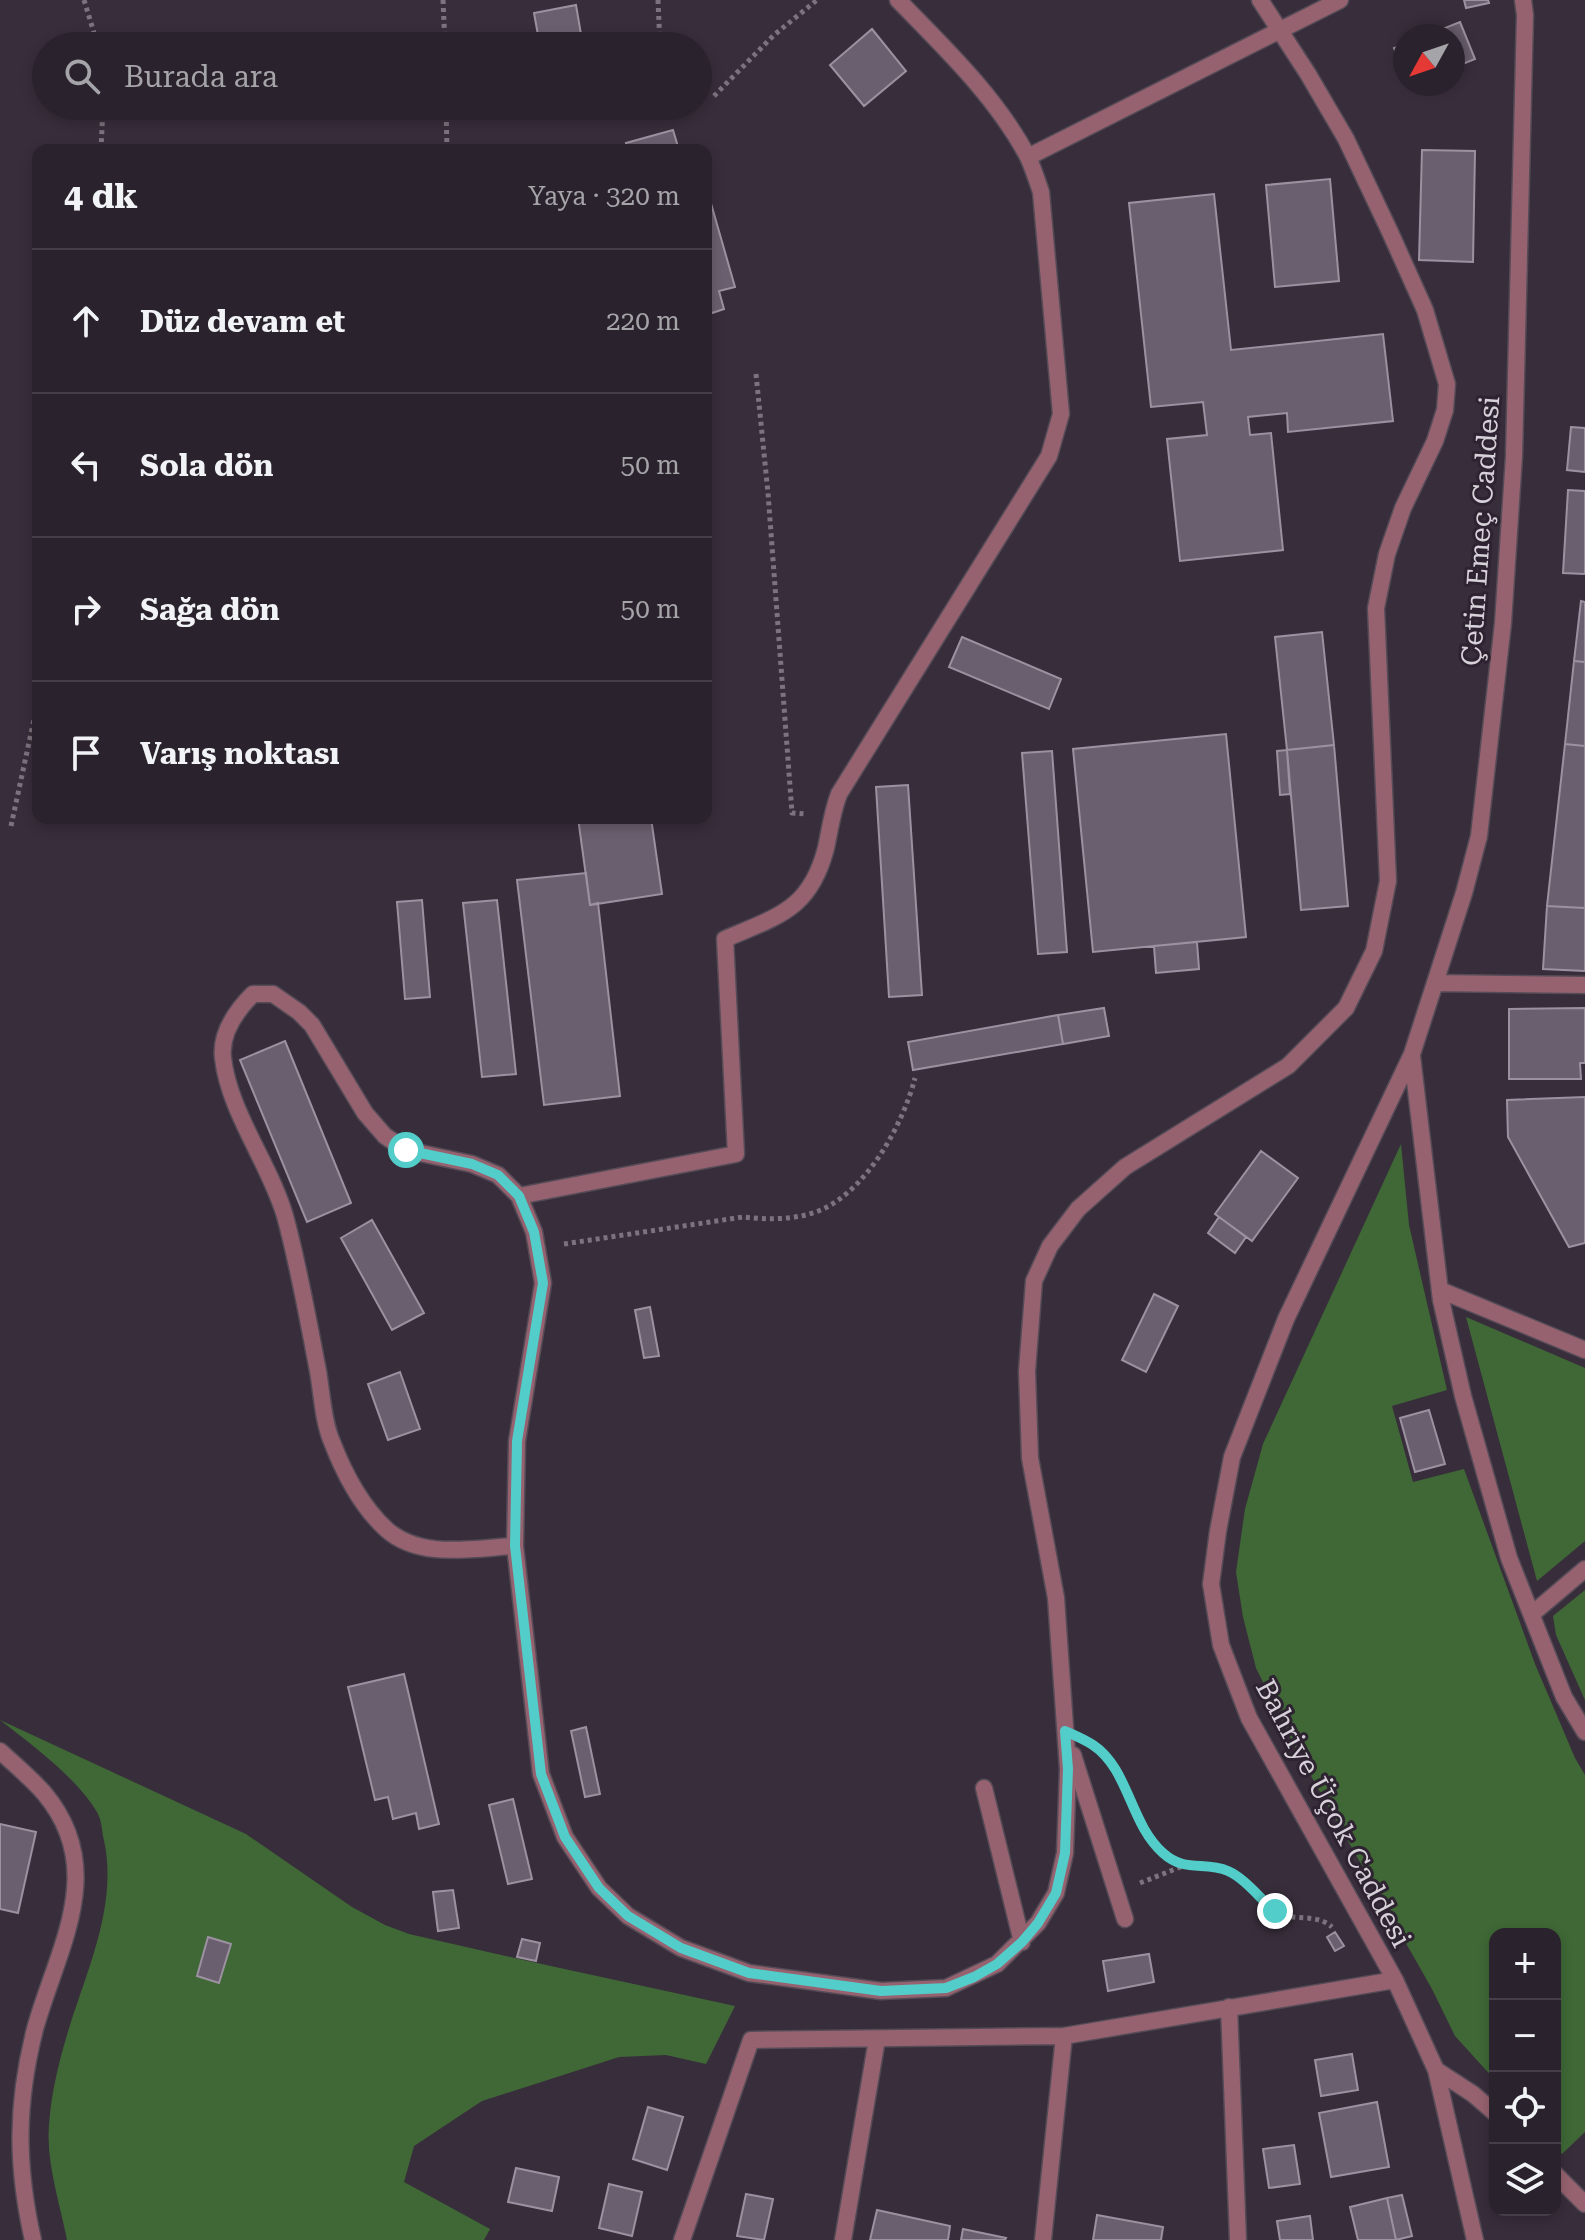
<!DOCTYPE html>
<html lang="tr">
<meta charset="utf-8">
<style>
:root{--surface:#2a222c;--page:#362f38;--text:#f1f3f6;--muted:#a5a4a9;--line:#463f48}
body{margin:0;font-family:"Roboto Serif",serif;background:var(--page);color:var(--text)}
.controls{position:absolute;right:24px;bottom:24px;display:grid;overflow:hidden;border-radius:16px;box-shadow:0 4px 12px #0003}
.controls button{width:72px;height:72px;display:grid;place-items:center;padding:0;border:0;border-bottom:2px solid var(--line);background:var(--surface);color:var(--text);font:40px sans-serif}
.compass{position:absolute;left:1393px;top:24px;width:72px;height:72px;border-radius:50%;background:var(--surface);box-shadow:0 4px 12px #0003;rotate:230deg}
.stop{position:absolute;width:24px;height:24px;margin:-18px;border:6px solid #53cdc9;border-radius:50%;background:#fff}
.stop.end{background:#53cdc9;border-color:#fff;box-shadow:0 2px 8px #0008}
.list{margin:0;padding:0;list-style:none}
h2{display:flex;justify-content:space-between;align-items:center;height:104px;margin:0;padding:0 32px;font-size:34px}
h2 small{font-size:26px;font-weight:400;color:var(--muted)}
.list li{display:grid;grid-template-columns:52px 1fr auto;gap:24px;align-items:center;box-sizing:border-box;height:144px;padding:0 32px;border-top:2px solid var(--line)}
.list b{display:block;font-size:30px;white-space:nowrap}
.list em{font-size:26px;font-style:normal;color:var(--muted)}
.icon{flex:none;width:44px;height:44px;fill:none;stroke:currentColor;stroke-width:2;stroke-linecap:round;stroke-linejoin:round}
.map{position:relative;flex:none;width:1585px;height:2240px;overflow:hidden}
.search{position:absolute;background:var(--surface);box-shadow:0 4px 12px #0003;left:32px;top:32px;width:680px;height:88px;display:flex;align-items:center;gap:20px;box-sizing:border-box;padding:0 28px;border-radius:44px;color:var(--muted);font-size:30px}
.panel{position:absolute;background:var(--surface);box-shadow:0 4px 12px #0003;left:32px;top:144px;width:680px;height:680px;border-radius:16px}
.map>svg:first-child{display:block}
.green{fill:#3f6836}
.building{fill:#6a5f6e;stroke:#9c91a1;stroke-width:2}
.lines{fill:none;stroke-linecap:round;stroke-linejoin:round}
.service-casing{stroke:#554b57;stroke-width:19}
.minor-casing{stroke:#554b57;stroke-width:19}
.path{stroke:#7b737d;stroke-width:5;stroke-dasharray:4 4;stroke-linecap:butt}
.service{stroke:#96626f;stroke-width:16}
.minor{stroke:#96626f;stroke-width:16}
.route{stroke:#53cdc9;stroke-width:10}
.labels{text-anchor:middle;stroke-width:6;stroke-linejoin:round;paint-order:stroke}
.street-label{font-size:28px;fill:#d7d1d9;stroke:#2e2431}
</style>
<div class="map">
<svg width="1585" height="2240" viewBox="0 0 1585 2240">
<rect width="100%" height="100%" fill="#382e3b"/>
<path class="green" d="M1401,1144L1409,1225L1447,1390L1392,1406L1413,1482L1464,1469L1535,1664L1575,1758L1585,1775V2132L1562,2154L1555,2146V1934H1495V2080L1455,2036L1432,1989L1298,1753L1256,1668L1243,1617L1236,1572L1245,1509L1263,1444Z
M1466,1317L1585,1368V1541L1537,1581Z
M1585,1590V1700L1556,1635L1553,1616Z
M0,1720L246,1834L352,1907L385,1925L409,1934L537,1963L735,2006L706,2064L666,2055L619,2057L482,2101L414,2146L404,2182L490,2229L484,2240H67C60,2204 46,2163 49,2126C51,2092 60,2057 70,2025C89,1965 119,1900 103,1836C102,1828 101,1819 97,1812C76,1777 32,1745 0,1720Z"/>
<path class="building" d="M1464,0H1488L1489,3L1466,8Z
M576,5L583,46H540L534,13Z
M1460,22L1475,59L1453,68V36H1425Z
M872,29L906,71L864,106L830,65Z
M1405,44V75L1394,48Z
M673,130L679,150H628L626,143Z
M1422,150L1475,151L1473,262L1419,260Z
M1330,179L1339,281L1275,287L1266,185Z
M706,186L735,287L719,291L724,309L706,315Z
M1214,194L1231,350L1383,334L1393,421L1288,432L1287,413L1248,417L1250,435L1271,433L1283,550L1180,561L1167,439L1207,435L1203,402L1151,407L1129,203Z
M1571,427L1585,428V472L1567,470Z
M1568,490L1585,491V574L1563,573Z
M1581,601L1585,602V662L1574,661Z
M1322,632L1334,745L1287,750L1275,637Z
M962,637L1061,679L1049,709L949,667Z
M1574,661L1585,662V746L1565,744Z
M1226,734L1246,937L1093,952L1073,749Z
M1565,744L1585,746V908L1547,906Z
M1334,745L1348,906L1301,910L1287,750Z
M1287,750L1290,794L1280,795L1277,751Z
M1052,751L1067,952L1038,954L1022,753Z
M908,785L922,995L889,997L876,787Z
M578,818H651L662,894L590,905Z
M586,873L590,905L598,903L620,1096L544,1105L517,880Z
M422,900L430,997L405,999L397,902Z
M497,900L516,1074L482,1077L463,903Z
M1547,906L1585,908V971L1543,969Z
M1197,942L1199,969L1156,973L1154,946Z
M1104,1008L1109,1036L1063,1044L1058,1015Z
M1585,1008V1063H1580L1581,1079H1509V1009Z
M1058,1015L1063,1044L913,1070L908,1042Z
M285,1041L351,1203L307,1222L240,1060Z
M1585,1097V1243L1569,1247L1508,1137L1507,1100Z
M1261,1151L1298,1178L1252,1241L1215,1214Z
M1219,1217L1246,1237L1235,1253L1208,1233Z
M372,1220L424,1313L392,1330L341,1238Z
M1154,1294L1178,1306L1146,1372L1122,1360Z
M650,1307L659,1356L644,1358L635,1310Z
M400,1372L420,1429L388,1440L368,1384Z
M1429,1410L1445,1464L1415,1472L1400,1418Z
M404,1674L439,1824L419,1829L416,1813L393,1819L388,1797L375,1800L348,1687Z
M586,1727L600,1794L585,1797L571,1731Z
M513,1799L532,1879L508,1884L489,1805Z
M0,1824L36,1832L18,1913L0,1909Z
M453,1890L459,1928L438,1931L433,1892Z
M1335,1932L1344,1946L1335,1951L1327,1937Z
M208,1937L231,1944L219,1983L197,1976Z
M522,1939L540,1943L536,1961L517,1957Z
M1149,1954L1154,1982L1108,1991L1103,1961Z
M1352,2054L1358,2090L1321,2096L1315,2060Z
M1377,2102L1389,2167L1331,2177L1319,2113Z
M648,2107L683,2117L667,2170L633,2159Z
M1294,2145L1300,2184L1269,2188L1263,2149Z
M516,2168L559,2177L552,2211L508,2202Z
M609,2184L642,2192L632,2236L599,2228Z
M746,2194L773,2199L764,2240L737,2236Z
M1402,2195L1412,2236L1396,2240L1387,2198Z
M1387,2198L1396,2240H1358L1350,2207Z
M877,2210L950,2226L948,2240H870Z
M1097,2215L1163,2227L1161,2240H1093Z
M1310,2216L1313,2240H1280L1277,2221Z
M963,2229L1006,2238L1005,2240H961Z"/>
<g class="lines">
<defs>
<path id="service" d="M1028,157L1340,0
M519,1196L736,1154L725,939C778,916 810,910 826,848C830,830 832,812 839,794L1049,456L1061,414L1041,192C1037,180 1033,168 1028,157C997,98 945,48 898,0
M1440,1290L1585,1350
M515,1546C474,1548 420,1560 386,1529C362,1507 344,1473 332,1442C323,1421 322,1394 318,1371C308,1320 299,1267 285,1216C270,1164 229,1112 223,1058C220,1033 236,1011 253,994H273L299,1012L312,1025L365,1113L385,1136L406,1150L472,1164L498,1175L519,1196L534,1232L543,1283L517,1441L515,1546L541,1774L565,1837L599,1888L628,1916L681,1948L749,1973L881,1991L946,1988L997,1964L1038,1923L1056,1893L1065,1853L1068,1769L1056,1598L1030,1458L1027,1371L1034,1281L1050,1246L1078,1209L1125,1167L1288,1066L1346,1008L1374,951L1388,881L1376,608L1387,554L1403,508L1435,441L1445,410L1447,384L1425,310L1390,232L1346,139L1308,74L1260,0
M1532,1614L1585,1569
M1073,1755L1125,1919
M984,1788L1022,1942"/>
<path id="minor" d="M1435,983L1585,985
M1412,1056L1441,1300L1463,1396L1509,1558L1564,1697L1585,1732
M0,1751C15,1765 31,1778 44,1793C109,1870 57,1949 35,2029C16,2104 16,2165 33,2240
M1229,2007L1238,2240
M1436,2070L1473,2094L1495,2113
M1555,2174L1585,2204
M682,2240L751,2040L1064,2036L1395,1980
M843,2240L877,2039
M1043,2240L1064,2036
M1475,2240L1436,2070L1395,1980L1249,1718L1221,1645L1211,1584L1218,1531L1232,1457L1286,1319L1412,1054L1464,893L1479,836L1503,623L1514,456L1525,15L1523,0"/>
</defs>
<use href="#service" class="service-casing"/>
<use href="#minor" class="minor-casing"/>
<path class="path" d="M84,0L98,46
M443,0L445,46
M658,0L660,46
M714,96L774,35L817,0
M446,106L447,150
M101,150L103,106
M756,374L768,493L792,813L806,814
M11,826L38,701
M564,1244L743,1217C768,1220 797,1220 821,1210C868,1189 903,1124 915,1078
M1103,1755C1133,1787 1134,1836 1174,1861C1188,1870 1206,1864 1222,1869C1245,1875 1256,1899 1275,1911C1294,1923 1315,1912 1332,1927
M1140,1883L1183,1866"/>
<use href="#service" class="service"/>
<use href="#minor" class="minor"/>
</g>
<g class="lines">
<path class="route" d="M406,1150L472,1164L498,1175L519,1196L534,1232L543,1283L517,1441L515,1546L541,1774L565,1837L599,1888L628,1916L681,1948L749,1973L881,1991L946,1988L974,1977L997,1964L1022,1942L1038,1923L1056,1893L1065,1853L1068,1769L1065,1731C1074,1735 1084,1739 1093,1745C1129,1769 1130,1824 1163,1853C1185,1873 1204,1861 1228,1871C1246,1879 1260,1899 1275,1911"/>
</g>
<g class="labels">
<g class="street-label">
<text transform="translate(1480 531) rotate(-86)" y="10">Çetin Emeç Caddesi</text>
<text transform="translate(1334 1813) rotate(62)" y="10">Bahriye Üçok Caddesi</text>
</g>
</g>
</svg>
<div class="controls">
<button>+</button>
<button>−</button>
<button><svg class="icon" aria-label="locate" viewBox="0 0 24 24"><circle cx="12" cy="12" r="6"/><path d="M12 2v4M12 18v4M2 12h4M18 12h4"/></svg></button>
<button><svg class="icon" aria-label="layers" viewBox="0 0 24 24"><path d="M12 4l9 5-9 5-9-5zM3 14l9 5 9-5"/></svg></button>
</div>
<svg class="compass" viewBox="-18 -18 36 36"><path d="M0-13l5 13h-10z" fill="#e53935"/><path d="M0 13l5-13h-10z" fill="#a5a4a9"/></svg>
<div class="stop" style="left:406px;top:1150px"></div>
<div class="stop end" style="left:1275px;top:1911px"></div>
<div class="search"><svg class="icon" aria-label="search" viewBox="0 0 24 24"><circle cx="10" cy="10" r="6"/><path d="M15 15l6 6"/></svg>Burada ara</div>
<section class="panel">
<h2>4 dk<small>Yaya · 320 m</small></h2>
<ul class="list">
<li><svg class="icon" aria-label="ahead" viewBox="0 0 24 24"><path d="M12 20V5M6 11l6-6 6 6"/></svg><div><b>Düz devam et</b></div><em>220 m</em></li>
<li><svg class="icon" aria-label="left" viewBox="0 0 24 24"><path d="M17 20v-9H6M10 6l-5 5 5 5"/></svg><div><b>Sola dön</b></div><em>50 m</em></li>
<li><svg class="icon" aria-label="right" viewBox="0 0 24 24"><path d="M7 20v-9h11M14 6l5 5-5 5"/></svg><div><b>Sağa dön</b></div><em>50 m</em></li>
<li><svg class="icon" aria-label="arrive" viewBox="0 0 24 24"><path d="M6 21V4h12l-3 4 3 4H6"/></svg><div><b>Varış noktası</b></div></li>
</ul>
</section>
</div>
